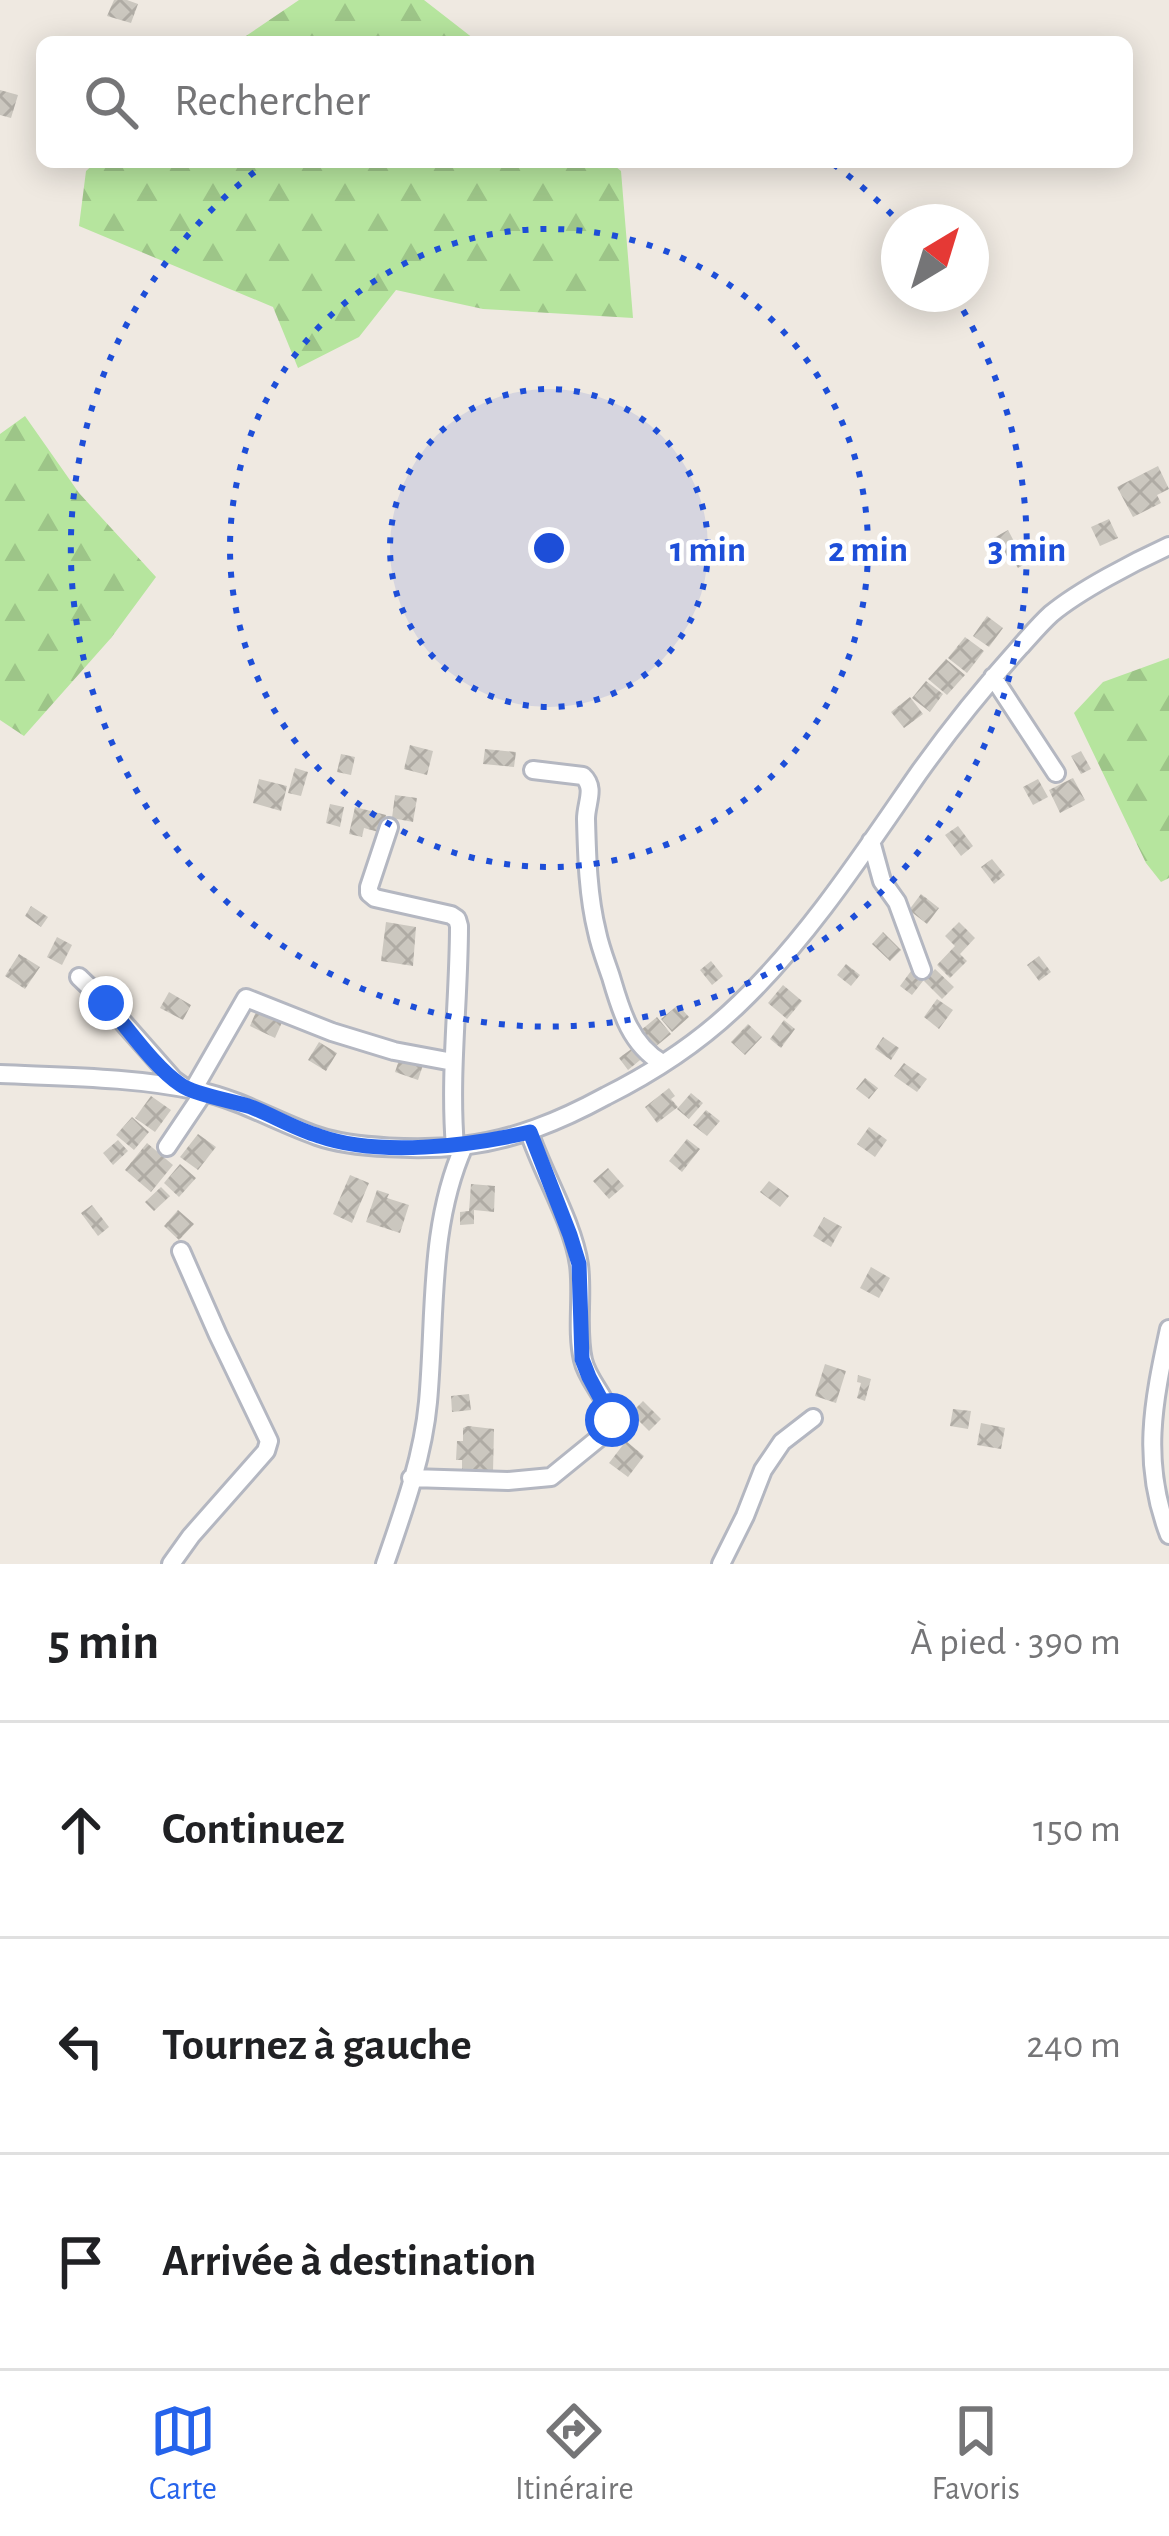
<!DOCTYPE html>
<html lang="fr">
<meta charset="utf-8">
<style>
:root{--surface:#fff;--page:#f6f6f6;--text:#202124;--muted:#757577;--line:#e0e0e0;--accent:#2563eb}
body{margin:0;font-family:"Alegreya Sans",sans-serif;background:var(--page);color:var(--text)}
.compass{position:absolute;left:881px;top:204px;width:108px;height:108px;border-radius:50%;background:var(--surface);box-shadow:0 6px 30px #0003;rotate:38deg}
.stop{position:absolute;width:36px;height:36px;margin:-27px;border:9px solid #2563eb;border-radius:50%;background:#fff}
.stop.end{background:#2563eb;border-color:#fff;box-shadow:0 3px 12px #0008}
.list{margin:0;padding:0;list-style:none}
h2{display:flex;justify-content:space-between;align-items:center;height:156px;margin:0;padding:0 48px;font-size:51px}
h2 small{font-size:39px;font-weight:400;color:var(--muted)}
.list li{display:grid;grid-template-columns:78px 1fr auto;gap:36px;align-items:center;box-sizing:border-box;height:216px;padding:0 48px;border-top:3px solid var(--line)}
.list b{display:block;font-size:45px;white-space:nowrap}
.list em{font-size:39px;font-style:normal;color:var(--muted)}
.icon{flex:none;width:66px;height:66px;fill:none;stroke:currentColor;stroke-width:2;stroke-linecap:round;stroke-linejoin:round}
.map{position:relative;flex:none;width:1169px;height:1564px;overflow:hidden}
.search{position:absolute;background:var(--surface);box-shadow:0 6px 30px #0003;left:36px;right:36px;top:36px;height:132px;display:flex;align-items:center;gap:30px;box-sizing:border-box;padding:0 42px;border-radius:18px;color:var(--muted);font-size:45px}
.sheet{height:804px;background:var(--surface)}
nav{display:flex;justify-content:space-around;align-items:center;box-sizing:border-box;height:168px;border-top:3px solid var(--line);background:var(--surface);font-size:33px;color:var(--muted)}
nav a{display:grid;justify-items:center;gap:6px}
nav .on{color:var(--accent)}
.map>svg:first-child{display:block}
.forest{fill:url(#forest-firs)}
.building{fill:url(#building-cross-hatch)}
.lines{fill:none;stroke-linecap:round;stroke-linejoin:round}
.street-casing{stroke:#b4b7c1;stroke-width:22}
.street{stroke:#fff;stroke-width:16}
.route{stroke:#2563eb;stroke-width:15}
.ring{fill:none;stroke:#1d4ed8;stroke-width:6;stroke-dasharray:6 12}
.centre{fill:#1d4ed8;stroke:#fff;stroke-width:6}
.ring-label{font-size:36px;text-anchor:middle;font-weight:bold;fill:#1d4ed8;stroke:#fff;stroke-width:9;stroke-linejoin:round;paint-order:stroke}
</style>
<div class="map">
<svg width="1169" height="1564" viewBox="0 0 1169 1564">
<defs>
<pattern id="forest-firs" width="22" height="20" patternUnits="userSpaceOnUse" patternTransform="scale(3)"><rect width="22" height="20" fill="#b6e59e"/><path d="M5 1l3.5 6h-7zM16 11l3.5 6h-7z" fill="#9dc588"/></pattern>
<pattern id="building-cross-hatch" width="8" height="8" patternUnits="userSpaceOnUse" patternTransform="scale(3)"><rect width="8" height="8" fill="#cbc7bf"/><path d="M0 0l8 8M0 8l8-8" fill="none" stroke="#afaba4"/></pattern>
</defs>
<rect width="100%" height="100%" fill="#efe9e1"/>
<path class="forest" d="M299,0H424L478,42H237Z
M96,162H610L621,171L633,318L483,309L396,290L359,337L298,368L273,307L79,226L86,171Z
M25,416L79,493L156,577L111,638L24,736L0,720V434Z
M1169,658V878L1161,882L1146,863L1074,713L1103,682Z"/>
<path class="building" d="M114,0H127L138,4L131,23L107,16Z
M0,90L18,95L11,118L0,115Z
M1158,466L1169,489L1157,495L1161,503L1133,517L1117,487Z
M1109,519L1118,538L1100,546L1091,527Z
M1008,530L1018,549L1001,559L990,540Z
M1040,538L1048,550L1018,568L1010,556Z
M987,616L1003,628L989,647L973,636Z
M965,637L984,651L967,673L948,658Z
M946,659L965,675L947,695L928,679Z
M926,681L943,694L930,712L912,698Z
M910,697L923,714L904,728L891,712Z
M410,745L433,751L427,775L404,769Z
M485,749L516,752L514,767L483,764Z
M1081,751L1091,769L1081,774L1071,756Z
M341,754L355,757L351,775L337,772Z
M295,768L308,772L301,796L288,793Z
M1073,778L1085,800L1060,813L1049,790Z
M259,779L287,786L281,811L253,803Z
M1038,779L1048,797L1033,805L1023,787Z
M395,795L417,798L413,822L392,818Z
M330,804L344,807L340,827L326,823Z
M355,807L386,815L382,833L364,828L362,837L349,834Z
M958,826L973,846L961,856L945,835Z
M992,859L1005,875L994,884L981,867Z
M921,894L939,908L927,924L909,910Z
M31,906L48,917L41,927L25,916Z
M386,922L416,927L413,966L381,961Z
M959,922L975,938L960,954L967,961L950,978L937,965L955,946L945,936Z
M883,932L901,950L890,961L872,944Z
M57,937L72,945L62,965L47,957Z
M19,954L40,967L25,989L5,976Z
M1039,956L1051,972L1039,981L1027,965Z
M711,961L723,976L712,985L700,970Z
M846,964L860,975L851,986L837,975Z
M935,969L954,987L942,999L924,981Z
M911,971L923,981L912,995L900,986Z
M783,985L802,1001L787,1019L768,1003Z
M169,992L191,1005L183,1020L160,1008Z
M937,999L953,1010L939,1029L924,1017Z
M678,1005L689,1017L672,1032L661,1019Z
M258,1007L284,1018L275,1038L250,1026Z
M657,1017L671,1034L649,1052L635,1035Z
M784,1020L795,1029L781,1048L770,1039Z
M748,1024L762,1037L745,1055L731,1042Z
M883,1037L899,1048L891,1060L875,1049Z
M319,1042L337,1053L326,1071L308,1060Z
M637,1045L645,1056L628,1070L619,1058Z
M401,1054L424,1062L418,1080L395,1072Z
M904,1063L927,1079L917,1092L894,1076Z
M865,1078L878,1088L869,1099L856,1089Z
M669,1088L675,1096L671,1099L678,1107L657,1123L645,1107Z
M691,1093L703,1103L689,1119L677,1109Z
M151,1096L171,1110L155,1132L135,1118Z
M706,1110L720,1121L707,1136L693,1125Z
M132,1117L149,1132L134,1150L116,1135Z
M869,1127L887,1140L875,1157L857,1144Z
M198,1134L216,1147L198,1170L180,1157Z
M687,1139L700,1149L682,1172L669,1161Z
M118,1140L128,1151L113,1165L103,1153Z
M147,1143L173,1165L151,1192L125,1170Z
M180,1164L196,1178L179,1197L164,1183Z
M608,1168L624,1186L609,1199L593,1181Z
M350,1175L369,1183L352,1223L333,1214Z
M769,1181L789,1196L780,1207L760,1192Z
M471,1184L495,1186L494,1212L474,1210V1224L460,1225V1212L469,1211Z
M161,1187L170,1196L154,1211L145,1202Z
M377,1190L389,1194L387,1198L409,1205L400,1233L366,1222Z
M92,1205L109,1227L98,1236L81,1213Z
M178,1210L194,1224L179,1240L164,1226Z
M824,1217L842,1227L831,1247L813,1236Z
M871,1267L890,1278L879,1298L860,1288Z
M825,1364L846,1371L836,1403L815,1396Z
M858,1375L871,1379L865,1401L857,1398L861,1383L857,1382Z
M469,1394L471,1410L452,1412L451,1396Z
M643,1401L661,1419L649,1431L631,1413Z
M953,1409L971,1411L968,1429L950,1426Z
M981,1423L1005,1428L1001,1449L977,1445Z
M468,1426L494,1429L493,1472L462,1471V1460H456L457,1441H463V1428Z
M626,1441L644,1456L628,1477L609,1463Z"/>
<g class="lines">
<defs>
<path id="street" d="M993,677L1056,773
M533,770L583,776C596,788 586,803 586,819C587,857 588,896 597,932C600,947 606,962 611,977C621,1011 630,1044 662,1063
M389,827L369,887V893L375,898L451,915L457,919L459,926C459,1000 449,1073 455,1147
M871,841L882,881L897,902L922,970
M79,977L106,1003L174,1080L185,1088
M0,1074C66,1077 134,1077 199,1091C241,1100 277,1122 317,1136C354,1149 423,1150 462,1146C514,1140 560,1121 606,1096C654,1072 701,1041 740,1003C808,938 864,852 918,774C950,729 983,688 1020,647C1030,636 1040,624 1051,614C1080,590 1134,562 1169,546
M193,1090L246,998L332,1032L394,1051L453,1062
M167,1147L204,1092
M1169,1329C1153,1403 1141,1462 1169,1535
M411,1478L508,1481L551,1477L610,1429C616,1405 588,1384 583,1360C576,1330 583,1296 579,1265C573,1223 543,1174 529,1132
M171,1564L191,1536L266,1451L269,1441L218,1335L181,1251
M385,1564C403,1512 423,1457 428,1402C436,1315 428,1227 464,1146
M721,1564L745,1516L763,1470L782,1442L813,1418"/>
</defs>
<use href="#street" class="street-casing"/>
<use href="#street" class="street"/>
</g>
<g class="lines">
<path class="route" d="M106,1003C128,1028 154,1067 181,1085C193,1094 233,1101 251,1107C274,1116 295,1129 319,1136C379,1157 469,1146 530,1132L570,1235L579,1264L582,1359L589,1377L612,1420"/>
</g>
<circle cx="549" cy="548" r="159" fill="#1d4ed8" fill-opacity=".12"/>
<g class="ring">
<circle cx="549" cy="548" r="159"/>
<circle cx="549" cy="548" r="319"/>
<path d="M833 164A478 478 0 0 1 899 222M954 295A478 478 0 1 1 265 164"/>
</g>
<circle cx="549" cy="548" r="18" class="centre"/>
<g class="ring-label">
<text x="708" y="561">1 min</text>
<text x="868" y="561">2 min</text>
<text x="1027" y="561">3 min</text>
</g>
</svg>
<svg class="compass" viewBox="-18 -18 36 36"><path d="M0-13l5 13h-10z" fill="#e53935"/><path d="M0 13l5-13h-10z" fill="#757577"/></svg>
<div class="stop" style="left:612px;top:1420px"></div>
<div class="stop end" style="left:106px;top:1003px"></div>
<div class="search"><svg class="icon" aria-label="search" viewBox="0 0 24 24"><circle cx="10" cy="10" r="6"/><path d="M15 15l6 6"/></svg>Rechercher</div>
</div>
<section class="sheet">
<h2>5 min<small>À pied · 390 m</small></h2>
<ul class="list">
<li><svg class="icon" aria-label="ahead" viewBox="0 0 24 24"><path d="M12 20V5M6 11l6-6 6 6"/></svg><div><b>Continuez</b></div><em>150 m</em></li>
<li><svg class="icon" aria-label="left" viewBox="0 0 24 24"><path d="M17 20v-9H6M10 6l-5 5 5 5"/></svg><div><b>Tournez à gauche</b></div><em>240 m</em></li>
<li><svg class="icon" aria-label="arrive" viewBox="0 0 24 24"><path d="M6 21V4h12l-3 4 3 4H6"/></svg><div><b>Arrivée à destination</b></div></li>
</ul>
</section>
<nav>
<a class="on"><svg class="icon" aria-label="map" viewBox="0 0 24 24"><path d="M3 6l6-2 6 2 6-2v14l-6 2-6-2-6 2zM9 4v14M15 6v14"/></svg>Carte</a>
<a><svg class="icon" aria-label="directions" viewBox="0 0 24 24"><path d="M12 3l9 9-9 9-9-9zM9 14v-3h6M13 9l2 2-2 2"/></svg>Itinéraire</a>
<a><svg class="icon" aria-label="saved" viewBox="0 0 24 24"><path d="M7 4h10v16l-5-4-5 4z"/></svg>Favoris</a>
</nav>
